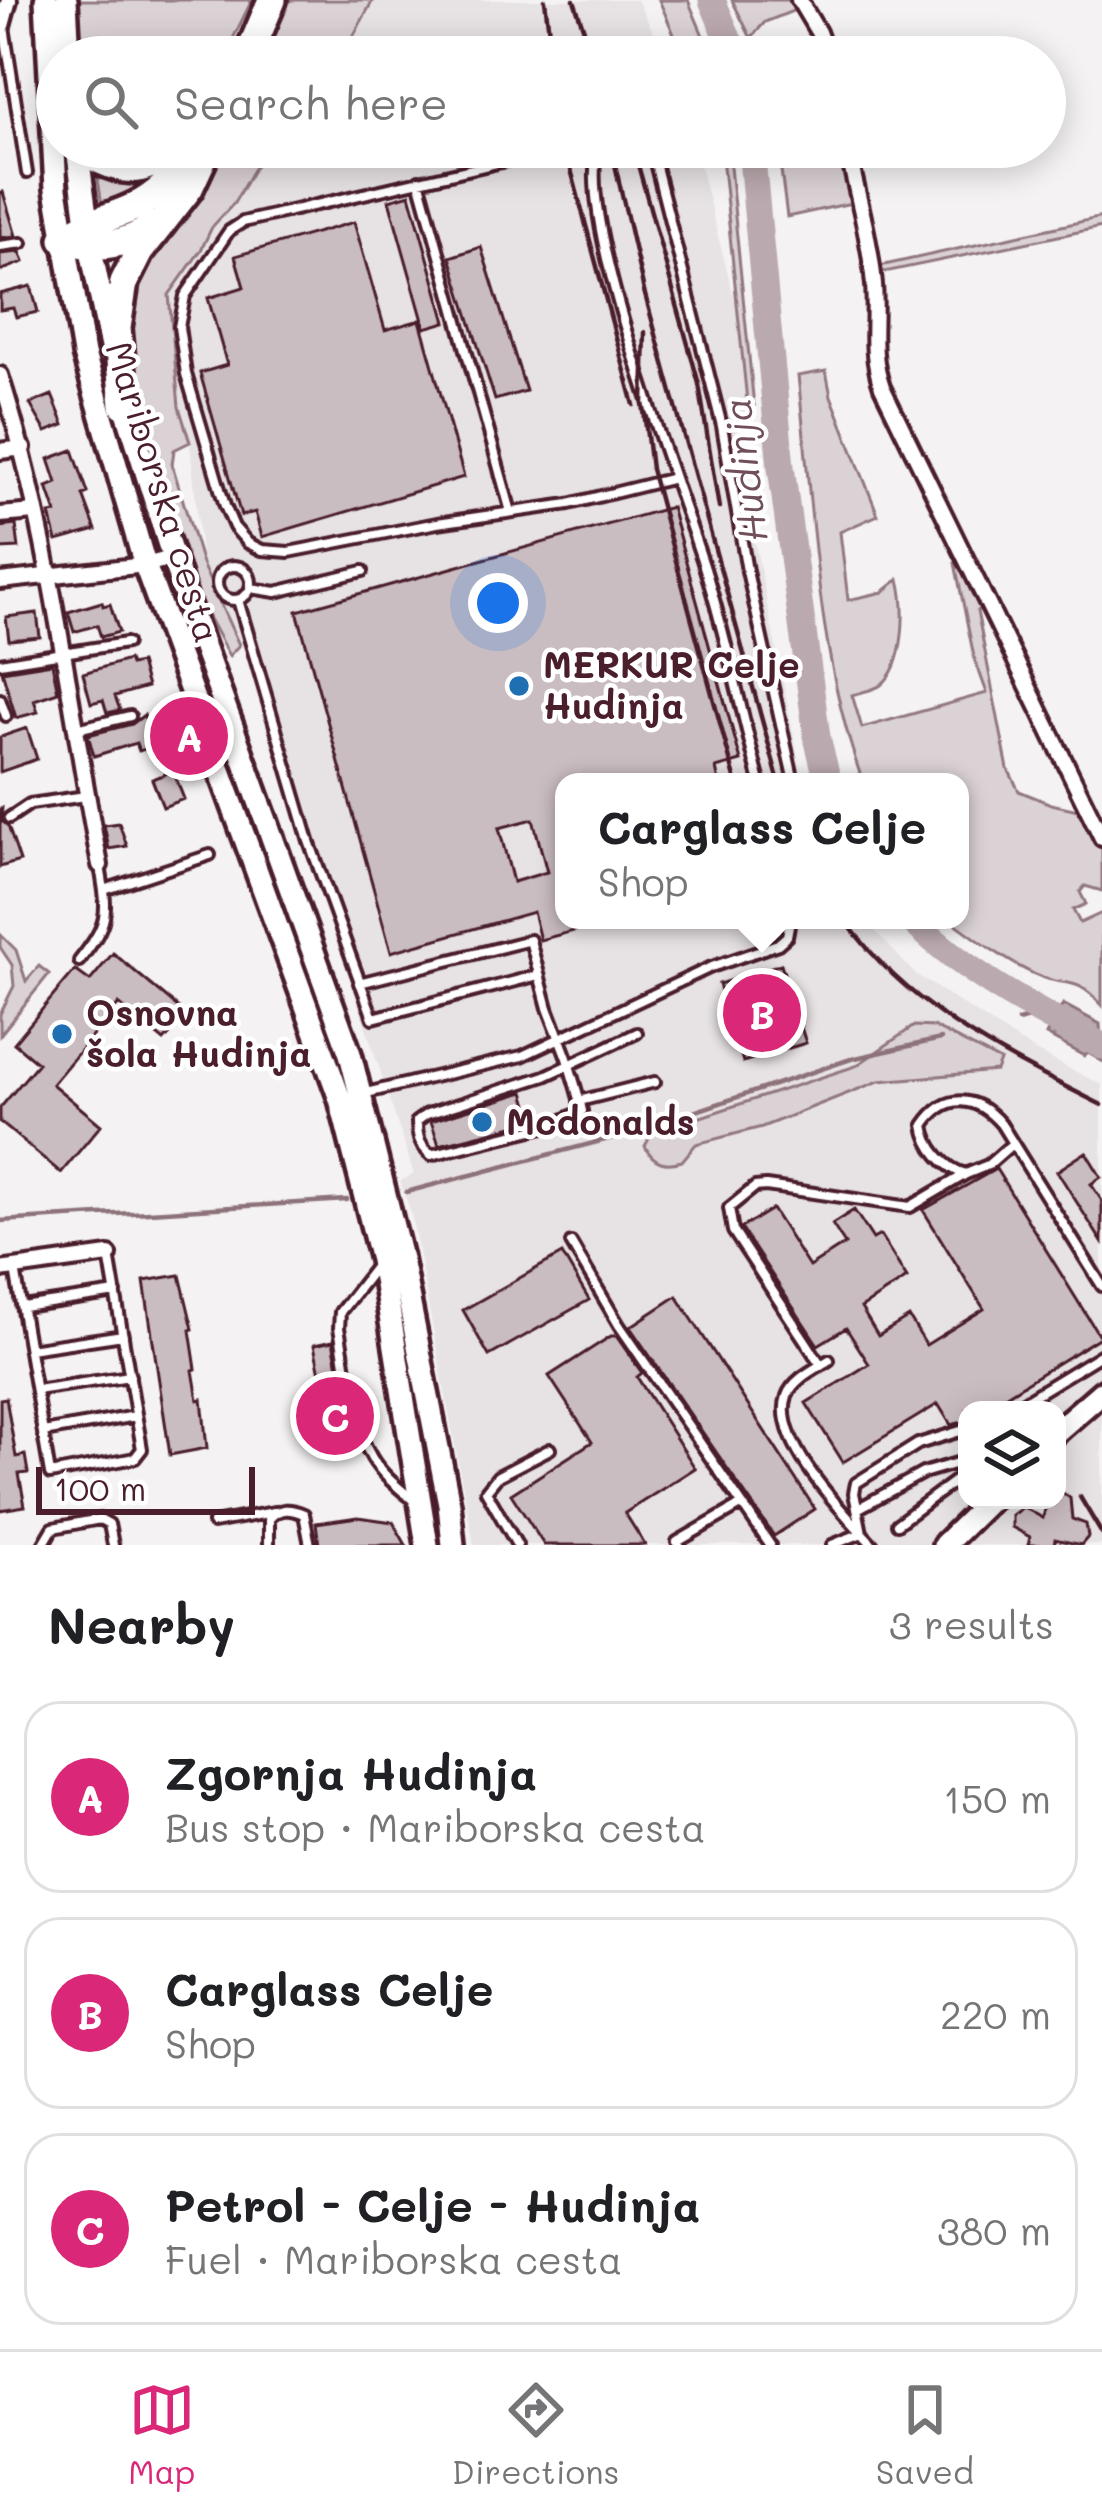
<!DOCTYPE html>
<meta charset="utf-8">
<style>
:root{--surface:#fff;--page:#f2f2f2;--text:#202124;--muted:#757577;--line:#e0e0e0;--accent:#db2777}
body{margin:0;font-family:Mali,sans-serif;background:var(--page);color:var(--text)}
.controls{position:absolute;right:36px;bottom:36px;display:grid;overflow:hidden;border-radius:24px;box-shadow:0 6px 30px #0003}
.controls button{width:108px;height:108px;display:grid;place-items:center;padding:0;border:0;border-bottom:3px solid var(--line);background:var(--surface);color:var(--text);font:60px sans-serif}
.scale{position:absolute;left:36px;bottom:30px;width:219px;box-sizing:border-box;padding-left:12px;border:6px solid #4a1f2b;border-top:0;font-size:33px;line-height:42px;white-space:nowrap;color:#4a1f2b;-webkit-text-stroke:9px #fff;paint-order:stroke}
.you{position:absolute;left:498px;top:603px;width:42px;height:42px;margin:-30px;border:9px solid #fff;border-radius:50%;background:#1a73e8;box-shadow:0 0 0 18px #1a73e833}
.badge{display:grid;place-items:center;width:78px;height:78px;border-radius:50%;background:var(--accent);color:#fff;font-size:39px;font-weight:700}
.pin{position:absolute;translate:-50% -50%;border:6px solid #fff;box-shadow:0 3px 12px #0006}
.popup{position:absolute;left:555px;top:773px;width:414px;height:156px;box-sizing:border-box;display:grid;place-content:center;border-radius:24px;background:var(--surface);filter:drop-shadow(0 3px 9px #0005);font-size:39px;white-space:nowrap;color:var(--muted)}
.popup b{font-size:45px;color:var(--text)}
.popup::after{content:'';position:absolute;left:50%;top:100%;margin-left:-24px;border:24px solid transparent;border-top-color:var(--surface)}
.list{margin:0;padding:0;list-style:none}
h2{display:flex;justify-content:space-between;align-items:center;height:156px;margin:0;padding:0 48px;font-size:51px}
h2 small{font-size:39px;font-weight:400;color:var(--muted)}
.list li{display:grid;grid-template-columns:78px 1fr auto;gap:36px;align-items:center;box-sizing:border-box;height:192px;margin:0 24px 24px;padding:0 24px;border:3px solid var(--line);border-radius:36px}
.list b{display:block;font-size:45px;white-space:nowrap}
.list p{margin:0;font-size:39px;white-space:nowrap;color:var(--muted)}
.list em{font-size:39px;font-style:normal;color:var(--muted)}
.icon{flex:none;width:66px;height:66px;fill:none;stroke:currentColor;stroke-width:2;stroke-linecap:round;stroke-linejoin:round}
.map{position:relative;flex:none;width:1102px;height:1545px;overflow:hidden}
.search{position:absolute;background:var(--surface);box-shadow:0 6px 30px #0003;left:36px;right:36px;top:36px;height:132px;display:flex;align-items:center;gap:30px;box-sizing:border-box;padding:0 42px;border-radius:66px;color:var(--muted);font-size:45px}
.sheet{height:804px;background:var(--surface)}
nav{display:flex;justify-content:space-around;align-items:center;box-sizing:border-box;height:168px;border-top:3px solid var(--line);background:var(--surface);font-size:33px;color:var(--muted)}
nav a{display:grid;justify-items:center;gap:6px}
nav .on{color:var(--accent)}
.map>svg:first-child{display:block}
.built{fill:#e7e2e3;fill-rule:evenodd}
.grass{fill:#dbd2d5;stroke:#927880;stroke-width:3}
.water{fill:url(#water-waves);stroke:#8d727a;stroke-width:3}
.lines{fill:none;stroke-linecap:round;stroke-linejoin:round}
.stream{stroke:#8d727a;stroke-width:4.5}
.river{stroke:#baa9ae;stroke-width:27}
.building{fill:#cabdc1;stroke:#4a1f2b;stroke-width:3;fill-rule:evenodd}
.lane-casing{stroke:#4a1f2b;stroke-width:16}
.street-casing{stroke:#4a1f2b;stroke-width:22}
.secondary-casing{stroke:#4a1f2b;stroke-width:30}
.highway-casing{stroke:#4a1f2b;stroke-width:36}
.lane{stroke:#fff;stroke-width:8}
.street{stroke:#fff;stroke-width:14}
.secondary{stroke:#fff;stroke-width:21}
.highway{stroke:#fff;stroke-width:27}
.rail{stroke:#4a1f2b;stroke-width:4.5}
.poi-dot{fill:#1f6fb2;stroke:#fff;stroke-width:4.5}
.labels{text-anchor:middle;stroke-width:9;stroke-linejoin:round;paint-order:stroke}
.street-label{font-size:36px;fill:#4a1f2b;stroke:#fff}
.poi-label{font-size:36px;font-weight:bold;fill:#4a1f2b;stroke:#fff;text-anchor:start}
.water-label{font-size:39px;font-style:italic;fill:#714f59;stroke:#fff}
</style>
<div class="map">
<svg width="1102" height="1545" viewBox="0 0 1102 1545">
<defs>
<pattern id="water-waves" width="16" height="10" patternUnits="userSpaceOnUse" patternTransform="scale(3)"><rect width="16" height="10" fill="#baa9ae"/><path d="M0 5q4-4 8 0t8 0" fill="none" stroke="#99898e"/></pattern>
</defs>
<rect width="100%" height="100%" fill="#f4f2f2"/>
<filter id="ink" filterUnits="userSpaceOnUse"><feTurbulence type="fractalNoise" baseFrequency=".00833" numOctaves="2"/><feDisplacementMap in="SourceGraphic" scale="24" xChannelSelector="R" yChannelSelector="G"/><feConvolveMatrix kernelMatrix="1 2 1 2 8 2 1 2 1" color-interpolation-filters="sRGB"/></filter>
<g filter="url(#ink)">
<path class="built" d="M373,0H637L666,57H342Z
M266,147H695L738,313L748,404L749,513L803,782H564V920H865L915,974L1035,1051L1102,1085V1545H474L411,1213L400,1181L414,1174L327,909L246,644L239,645L202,564L190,442L179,407L174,368L169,295L201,251L212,227L234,203ZM967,1410H1057V1500H967Z"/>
<path class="grass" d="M78,0H252L224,57H83Z
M290,0H373L342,57H265Z
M659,0H688L712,57H684Z
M732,0H793L798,9L765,22L751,38Z
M226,147H266L234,203L212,227L201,250L169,295L179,407L190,442L174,450L172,464L202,564L239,645L229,656L193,589L134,411L127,283L198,196Z
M721,147H728L754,406L748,411Z
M778,147H844L856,202L787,217Z
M96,167L163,173L134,197L102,205Z
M1102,217V227L880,273V266Z
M78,259L83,260L100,353L151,525L142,528L93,354Z
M826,371L831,396L878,515L840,532L848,600L883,592L899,579C906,607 906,665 881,685C875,690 860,692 852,695L862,728L987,693L974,657L955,563L963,561L985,605L977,611L1008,769L1019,791L1051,804L1083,811L1102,845V891L1085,886L1080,892L1086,904L1073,910L1080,923L1102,913V1005C1072,972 1067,990 1034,974C1004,960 978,940 951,920H960V782H863C816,653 813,511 798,376Z
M0,934L16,950L26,981L39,966L49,974L0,1035V1014L14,986L12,965L0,947Z
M914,1026L934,1027L1000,1061L996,1071L879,1081L762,1127L696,1144L682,1161C665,1166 653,1163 645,1146L652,1133L856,1066Z"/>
<path class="water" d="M1063,1004L1100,1024L1102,1061L1088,1053L1085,1056L1046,1035Z"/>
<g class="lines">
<path class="stream" d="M1018,1021L1042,1014
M406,1192L628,1134L851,1059L941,1039
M0,1221L347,1200"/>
<path class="river" d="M712,0L736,57
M751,147L781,467L817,737L828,782
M912,920C966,974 1035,1010 1102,1046"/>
</g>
<path class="building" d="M3,192L16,236L0,238V193Z
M410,194L446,322L425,328L389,200Z
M354,222L385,330L420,320L464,477L262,537L255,512L241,516L200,373L227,365L208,298L244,287L235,256Z
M481,247L526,391L495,400L450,257Z
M20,252L24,262L0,271V254Z
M31,286L38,312L16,317L13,308L0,310V294Z
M52,395L64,425L46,432L30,404Z
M73,450L88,493L83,495L96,530L57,541L50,514L56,513L47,487L57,483L49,459Z
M671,507L741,761L716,768L719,782H564V920H599L600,924L540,940L533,912L391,952L297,611ZM533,819L547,872L513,882L499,828Z
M16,525L19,548L0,549V527Z
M102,602L103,606L110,604L119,632L101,637L97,625L74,632L68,612Z
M37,613L40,637L9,640L6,617Z
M128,660L130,665L140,663L147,687L115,696L120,710L107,713L103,700L91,703L83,673Z
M52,663L58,692L34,700L38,712L16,718L2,671Z
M144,715L146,721L155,718L164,743L139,751L136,743L94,756L88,735L132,724Z
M27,728L37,759L0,772V737Z
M173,771L184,799L163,807L152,779Z
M2,808L1,820L8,826L20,861L0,867V809Z
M119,823L127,846L109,849L104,825Z
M113,953L187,1015L164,1041L119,1004L52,1084L101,1125L61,1173L0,1122V1108L38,1063L14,1043L75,970L90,981Z
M781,964L806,1043L743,1062L719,984Z
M524,1092L533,1121L439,1145L431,1121Z
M1086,1152L1101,1177L1091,1184L1102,1201V1242L1057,1171Z
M996,1169L1100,1337L982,1410H967V1419L963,1422L951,1425L938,1404L843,1462L806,1403L869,1364L846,1328L818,1345L741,1228L772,1209L809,1267L845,1244L832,1224L854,1210L873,1239L880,1235L907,1278L861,1308L878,1336L909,1317L926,1345L984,1309L923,1210Z
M562,1254L589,1300L489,1356L463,1310Z
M180,1275L193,1329L190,1330L196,1369L193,1370L198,1400L202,1399L207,1448L170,1455L144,1281Z
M677,1296L815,1509L774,1536L630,1327Z
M611,1336H616L642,1373L637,1377L695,1468L625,1513L645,1545H544L511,1494L592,1442L549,1376Z
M333,1341L349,1424L319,1430L314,1410L327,1407L314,1345Z
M6,1398L16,1457L25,1455L28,1473L19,1474L25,1506L0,1510V1399Z
M1057,1489L1070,1498L1072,1519L1086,1524L1088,1537L1081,1545L1055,1539L1054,1545H1028L1030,1537L1012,1527V1515L1023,1507L1043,1518L1047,1500H1057Z
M358,1517L393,1522L406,1545H319L316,1523Z"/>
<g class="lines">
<defs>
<path id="lane" d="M4,27L27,173
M566,147L243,222L229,231L185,296L179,327L186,374L225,506L234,527L248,543L262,550L289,552L437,523L569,504L674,478
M599,147C572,211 681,492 705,569C727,639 741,712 760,782
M651,147L722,426L747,571L794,782
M419,180L511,512
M0,246L22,243
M217 583a17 17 0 1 1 34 0a17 17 0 1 1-34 0Z
M251,588L276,592L363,571
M238,600L309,841L373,1018L539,975
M0,663L126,643
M0,699L6,716
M77,729L130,716
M9,818L30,804L86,796
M104,890L210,855
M79,961C110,922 108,913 100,866
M359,983L530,940L548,1008L567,1058C572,1076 578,1093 582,1111L552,1125L431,1155C419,1145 417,1136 417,1121L427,1114L545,1076L637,1033
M362,1094L522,1056L709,968L778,944L787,936L790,920
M579,1101L655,1082
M1012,1144L988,1165L966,1174C945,1169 927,1147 924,1125C946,1092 976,1095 1001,1124L1102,1286
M571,1243L619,1325L770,1545
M376,1266L340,1312L339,1328C347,1369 350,1422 372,1458C382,1475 398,1487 412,1499
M15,1269L50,1474L135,1458L142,1449L109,1255
M23,1307L116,1293
M29,1349L123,1335
M829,1360C815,1369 793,1379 787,1396C771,1441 846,1515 873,1545
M821,1365L733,1231L729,1208L755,1187L766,1186L910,1207L966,1174
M36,1390L130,1376
M1010,1410L1102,1354
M43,1432L136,1416
M859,1508L923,1473L967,1460
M213,1523L274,1512
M897,1524L967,1472
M43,1545L53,1528L100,1519L109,1524L113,1545
M269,1545V1519C279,1507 290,1508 304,1514L310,1545
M517,1545L486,1491L498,1476L550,1449
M679,1545L677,1542L741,1505
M832,1545L862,1533L854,1493L856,1483L918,1444L967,1429"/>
<path id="street" d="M799,0L818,32L827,57
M0,33L9,0
M847,147C857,193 870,239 874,285C877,323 869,349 882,387L1102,838
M0,375C51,534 68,701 100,865
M0,451L23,448
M0,515L35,512
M0,581L145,565L172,558
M0,1270L109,1255"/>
<path id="secondary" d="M46,0L56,189L84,354L145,565L340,1099L381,1260L427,1545
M66,0L69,57
M77,147L90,245L111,347
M120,389L184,593L350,1054L400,1254L449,1504L453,1545
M1057,1431L1102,1392
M944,1545L990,1500"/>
<path id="highway" d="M248,57L272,0
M77,147C118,171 137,180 178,147
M64,239C85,221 111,219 136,206C160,194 178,173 197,154
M64,239C97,250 127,246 155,225
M124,405L117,328L124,282L139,252L189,188L208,147"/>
</defs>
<use href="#lane" class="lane-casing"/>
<use href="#street" class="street-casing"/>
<use href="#secondary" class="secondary-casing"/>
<use href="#highway" class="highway-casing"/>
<use href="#lane" class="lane"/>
<use href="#street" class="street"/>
<use href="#secondary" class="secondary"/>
<use href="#highway" class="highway"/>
<path class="rail" d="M545,0L552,57
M574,0L593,57
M565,147L634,405
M611,147L644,291L779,782
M633,147L699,384L719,508
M645,332L643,403L651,469L736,782
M845,920C910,1011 1005,1056 1102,1105
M1080,1497L1102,1534"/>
</g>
</g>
<g class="poi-dot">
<circle cx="519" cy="686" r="12"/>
<circle cx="62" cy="1034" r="12"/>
<circle cx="482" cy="1122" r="12"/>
</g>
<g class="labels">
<g class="street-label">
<text transform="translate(163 492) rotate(73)" y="13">Mariborska cesta</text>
</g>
<g class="poi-label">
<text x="543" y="678">MERKUR Celje<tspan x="543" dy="41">Hudinja</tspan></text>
<text x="86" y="1026">Osnovna<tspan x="86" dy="41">šola Hudinja</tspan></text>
<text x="506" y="1135">Mcdonalds</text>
</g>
<g class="water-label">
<text transform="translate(745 470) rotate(-97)" y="14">Hudinja</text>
</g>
</g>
</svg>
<div class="controls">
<button><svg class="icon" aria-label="layers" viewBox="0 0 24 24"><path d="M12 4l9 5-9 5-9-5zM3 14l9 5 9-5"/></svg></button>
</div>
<div class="scale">100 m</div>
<div class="you"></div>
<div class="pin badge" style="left:189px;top:736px">A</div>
<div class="pin badge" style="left:762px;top:1013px">B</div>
<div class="popup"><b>Carglass Celje</b>Shop</div>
<div class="pin badge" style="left:335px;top:1416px">C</div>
<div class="search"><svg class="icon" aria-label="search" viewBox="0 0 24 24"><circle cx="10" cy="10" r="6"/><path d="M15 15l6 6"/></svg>Search here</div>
</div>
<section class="sheet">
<h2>Nearby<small>3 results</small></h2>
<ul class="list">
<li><span class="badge">A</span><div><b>Zgornja Hudinja</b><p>Bus stop · Mariborska cesta</p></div><em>150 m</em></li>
<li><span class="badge">B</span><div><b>Carglass Celje</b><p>Shop</p></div><em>220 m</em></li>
<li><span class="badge">C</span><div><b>Petrol - Celje - Hudinja</b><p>Fuel · Mariborska cesta</p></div><em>380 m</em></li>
</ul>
</section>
<nav>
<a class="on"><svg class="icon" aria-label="map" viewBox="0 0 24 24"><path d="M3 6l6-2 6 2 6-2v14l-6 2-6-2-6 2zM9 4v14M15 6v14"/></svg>Map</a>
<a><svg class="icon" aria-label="directions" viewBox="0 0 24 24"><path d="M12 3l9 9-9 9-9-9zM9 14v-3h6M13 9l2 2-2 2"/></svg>Directions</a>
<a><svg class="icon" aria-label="saved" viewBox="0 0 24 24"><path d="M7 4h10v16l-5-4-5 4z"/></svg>Saved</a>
</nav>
